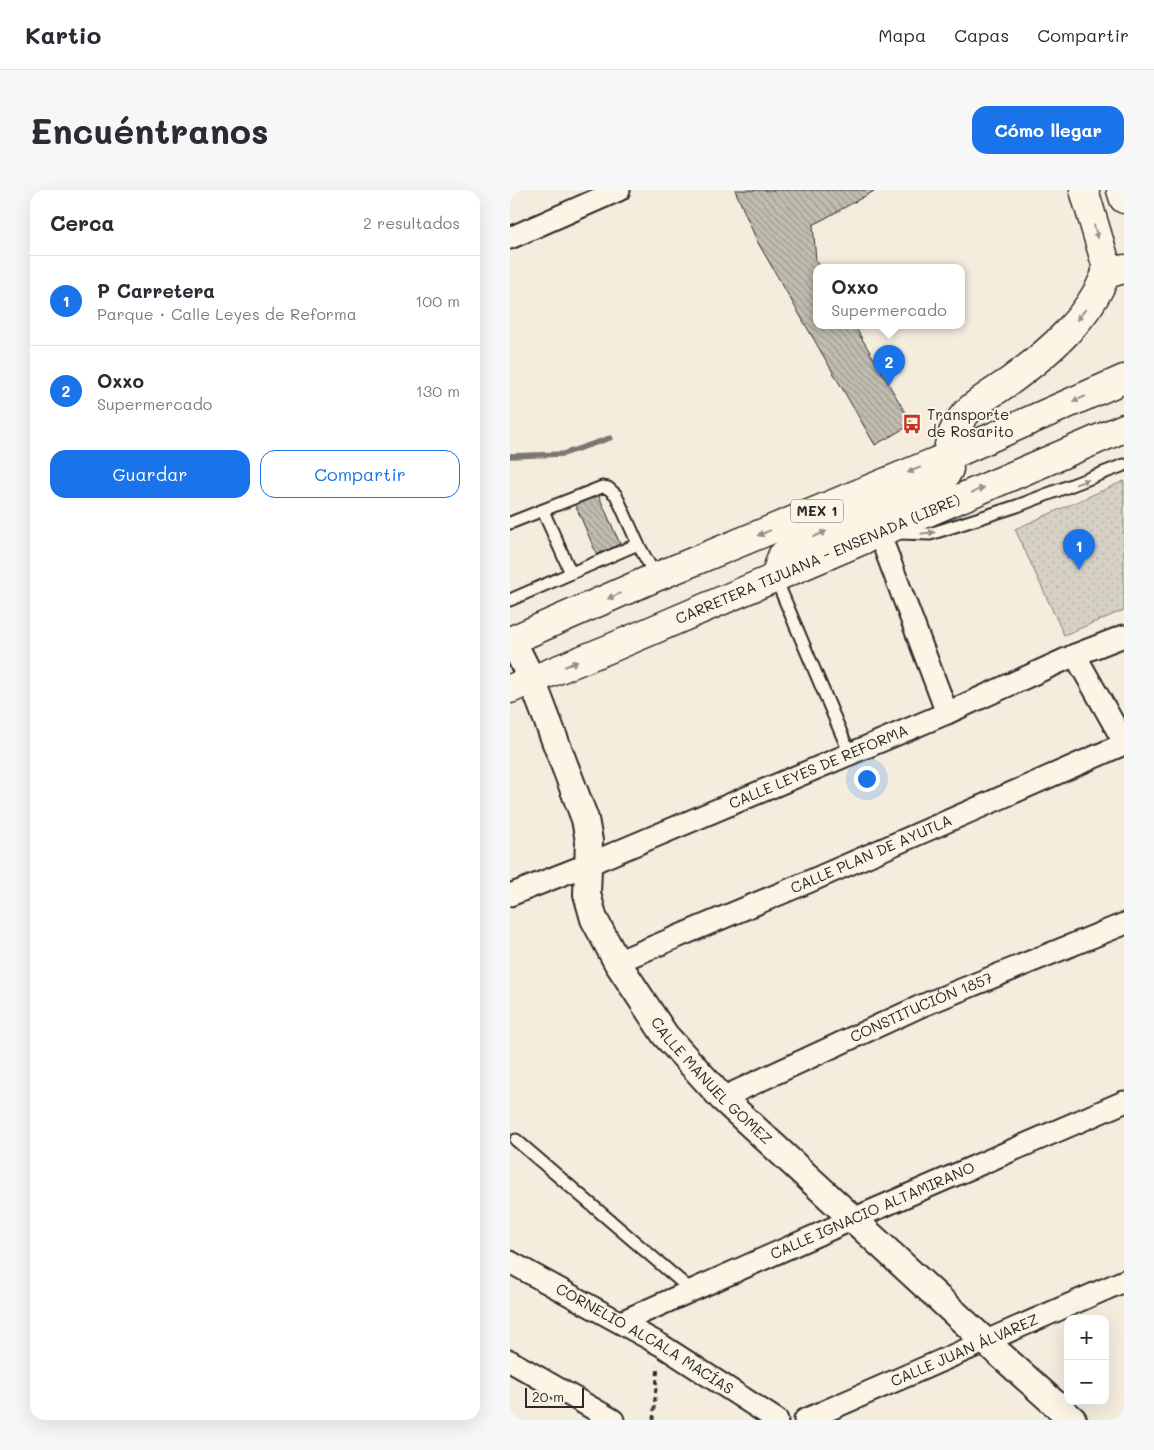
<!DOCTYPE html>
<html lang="es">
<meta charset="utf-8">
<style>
:root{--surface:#fff;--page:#f7f7f7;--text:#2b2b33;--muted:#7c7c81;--line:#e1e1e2;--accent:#1a73e8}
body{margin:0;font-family:Mali,sans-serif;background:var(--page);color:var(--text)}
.controls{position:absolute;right:15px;bottom:15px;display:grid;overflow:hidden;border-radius:10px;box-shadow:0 5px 20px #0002}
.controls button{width:45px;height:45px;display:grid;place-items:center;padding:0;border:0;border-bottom:1px solid var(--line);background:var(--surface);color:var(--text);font:25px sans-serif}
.scale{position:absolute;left:15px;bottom:12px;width:59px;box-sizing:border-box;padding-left:5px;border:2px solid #2b2b2b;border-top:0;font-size:14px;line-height:18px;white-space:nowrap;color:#2b2b2b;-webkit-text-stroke:4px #fcf5e5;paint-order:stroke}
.you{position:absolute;left:356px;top:588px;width:18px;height:18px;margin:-12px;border:4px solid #fff;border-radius:50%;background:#1a73e8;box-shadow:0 0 0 8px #1a73e833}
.badge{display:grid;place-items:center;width:32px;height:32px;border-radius:50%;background:var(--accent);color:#fff;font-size:16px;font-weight:700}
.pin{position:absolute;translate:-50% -41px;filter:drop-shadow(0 1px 2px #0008)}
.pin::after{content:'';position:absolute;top:26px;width:18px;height:15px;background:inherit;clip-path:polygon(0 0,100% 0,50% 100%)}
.popup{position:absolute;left:303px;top:74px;width:152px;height:65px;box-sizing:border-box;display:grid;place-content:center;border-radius:10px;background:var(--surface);filter:drop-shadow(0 1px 4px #0005);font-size:16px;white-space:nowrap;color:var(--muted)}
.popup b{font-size:19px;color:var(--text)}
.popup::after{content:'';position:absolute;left:50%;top:100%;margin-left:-10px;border:10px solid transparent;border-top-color:var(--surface)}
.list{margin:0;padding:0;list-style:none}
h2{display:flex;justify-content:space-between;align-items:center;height:65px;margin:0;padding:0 20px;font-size:21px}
h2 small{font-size:16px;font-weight:400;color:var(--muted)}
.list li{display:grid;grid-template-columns:32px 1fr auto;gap:15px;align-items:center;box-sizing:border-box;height:90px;padding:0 20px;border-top:1px solid var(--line)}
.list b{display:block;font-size:19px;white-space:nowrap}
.list p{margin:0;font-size:16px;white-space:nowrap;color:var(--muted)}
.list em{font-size:16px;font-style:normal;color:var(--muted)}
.actions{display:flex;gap:10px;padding:15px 20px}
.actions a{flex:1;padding:11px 0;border:1px solid var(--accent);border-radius:15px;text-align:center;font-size:18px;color:var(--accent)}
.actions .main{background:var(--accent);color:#fff}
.map{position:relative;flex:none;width:614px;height:1230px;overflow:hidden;border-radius:15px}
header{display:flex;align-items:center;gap:30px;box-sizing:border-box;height:70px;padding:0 25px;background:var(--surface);border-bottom:1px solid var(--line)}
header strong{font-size:24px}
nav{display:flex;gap:28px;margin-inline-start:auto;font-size:18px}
.intro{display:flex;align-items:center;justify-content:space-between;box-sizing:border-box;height:120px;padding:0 30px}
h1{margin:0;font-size:35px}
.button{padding:12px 22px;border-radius:15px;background:var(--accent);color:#fff;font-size:18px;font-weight:700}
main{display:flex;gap:30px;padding:0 30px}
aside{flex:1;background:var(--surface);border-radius:15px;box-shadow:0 5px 20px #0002}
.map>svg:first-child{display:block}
.grass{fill:url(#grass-dots);stroke:#807e78}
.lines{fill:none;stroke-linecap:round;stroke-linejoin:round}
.stream{stroke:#7a7771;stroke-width:5.5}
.building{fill:url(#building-back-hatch);stroke:#2b2b2b}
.service-casing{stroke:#2b2b2b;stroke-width:15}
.minor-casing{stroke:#2b2b2b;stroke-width:25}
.tertiary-casing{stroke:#2b2b2b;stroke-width:30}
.secondary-casing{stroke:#2b2b2b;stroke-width:31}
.trunk-casing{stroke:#2b2b2b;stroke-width:31}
.path{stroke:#2b2b2b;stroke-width:3;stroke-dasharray:5 4;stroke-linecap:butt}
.service{stroke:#fcf5e5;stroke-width:11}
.minor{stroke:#fcf5e5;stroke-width:21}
.tertiary{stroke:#fcf5e5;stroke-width:26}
.secondary{stroke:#fcf5e5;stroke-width:28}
.trunk{stroke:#fcf5e5;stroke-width:28}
.oneway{fill:#949088}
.labels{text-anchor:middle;stroke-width:4;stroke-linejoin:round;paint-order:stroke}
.shield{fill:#fcf5e5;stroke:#6a6863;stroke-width:1}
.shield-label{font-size:14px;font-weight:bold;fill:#2b2b2b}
.poi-label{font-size:15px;fill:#2b2b2b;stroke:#fcf5e5;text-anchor:start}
.street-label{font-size:15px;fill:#2b2b2b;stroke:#fcf5e5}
</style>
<header>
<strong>Kartio</strong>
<nav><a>Mapa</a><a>Capas</a><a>Compartir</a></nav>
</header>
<div class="intro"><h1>Encuéntranos</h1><a class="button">Cómo llegar</a></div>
<main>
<aside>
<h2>Cerca<small>2 resultados</small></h2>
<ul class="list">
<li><span class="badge">1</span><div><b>P Carretera</b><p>Parque · Calle Leyes de Reforma</p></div><em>100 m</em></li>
<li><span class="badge">2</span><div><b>Oxxo</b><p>Supermercado</p></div><em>130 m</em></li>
</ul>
<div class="actions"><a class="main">Guardar</a><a>Compartir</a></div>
</aside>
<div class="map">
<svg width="614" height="1230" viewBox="0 0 614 1230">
<defs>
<pattern id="grass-dots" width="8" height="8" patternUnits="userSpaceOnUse" patternTransform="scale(1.25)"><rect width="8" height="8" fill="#d6d1c4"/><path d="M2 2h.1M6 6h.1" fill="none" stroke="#b8b4a9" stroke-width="1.8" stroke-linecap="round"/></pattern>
<pattern id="building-back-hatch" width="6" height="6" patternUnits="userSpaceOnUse" patternTransform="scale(1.25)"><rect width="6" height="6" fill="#c2bdb1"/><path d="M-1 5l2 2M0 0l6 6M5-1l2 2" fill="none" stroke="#9e9a90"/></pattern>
</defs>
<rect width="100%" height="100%" fill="#f4edde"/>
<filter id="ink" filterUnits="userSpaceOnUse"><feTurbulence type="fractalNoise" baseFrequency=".02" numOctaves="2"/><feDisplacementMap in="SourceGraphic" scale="10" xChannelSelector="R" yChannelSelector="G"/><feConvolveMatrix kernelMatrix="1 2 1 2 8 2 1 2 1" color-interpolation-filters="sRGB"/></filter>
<g filter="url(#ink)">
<path class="grass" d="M614,291V420L554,445L505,339Z"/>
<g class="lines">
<path class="stream" d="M0,266L53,264L100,248"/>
</g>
<path class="building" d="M225,0H366L303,35L306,70L311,77H306V135H344L402,234L365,255L247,51Z
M88,304L110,354L87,365L65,314Z"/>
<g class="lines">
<defs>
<path id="service" d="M33,321L61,383
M0,333L92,297L98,298L106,305L128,354
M389,343L420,344L507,316L614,275
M265,387L340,564
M0,410L128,354L146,387
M6,950L181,1100"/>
<g id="minor">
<path d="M0,48L109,0"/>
<path d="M369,343L437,523"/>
<path d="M565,465L614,552"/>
<path id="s1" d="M0,705L79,674L437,523L565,465L614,446"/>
<path id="s2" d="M107,772L298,692L614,554"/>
<path id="s3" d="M212,908L411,816L614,734"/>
<path id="s4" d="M0,1072L151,1155L267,1230"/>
<path id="s5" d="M111,1132L343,1029L614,912"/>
<path d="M0,1171L103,1230"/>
<path id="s6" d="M295,1230L614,1091"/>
</g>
<g id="tertiary">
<path id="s7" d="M2,450L22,490L75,629L79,651L77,704L84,729L107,772L155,845L212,908L475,1151L563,1230"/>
</g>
<path id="secondary" d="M574,0L596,74V84
M611,0L614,9"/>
<g id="trunk">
<path d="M265,387L272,366L284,356L425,294L435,286L439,279C435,258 442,239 456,223C466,212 487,200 500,191C538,163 578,129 596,84L614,79"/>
<path d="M0,451L146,387L437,267L614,189"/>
<path id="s8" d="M0,499L101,458L614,238"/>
</g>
</defs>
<use href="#service" class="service-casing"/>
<use href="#minor" class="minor-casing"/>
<use href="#tertiary" class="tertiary-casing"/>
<use href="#secondary" class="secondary-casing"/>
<use href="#trunk" class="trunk-casing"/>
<path class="path" d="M143,1230L148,1176"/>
<use href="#service" class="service"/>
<use href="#minor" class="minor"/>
<use href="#tertiary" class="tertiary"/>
<use href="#secondary" class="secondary"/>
<use href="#trunk" class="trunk"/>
</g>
<defs><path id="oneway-solid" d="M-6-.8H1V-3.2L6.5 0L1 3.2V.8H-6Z" transform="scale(1.25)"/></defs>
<g class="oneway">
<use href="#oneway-solid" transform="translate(586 42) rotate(74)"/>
<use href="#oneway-solid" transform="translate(571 125) rotate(128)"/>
<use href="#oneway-solid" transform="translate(569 209) rotate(157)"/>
<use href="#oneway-solid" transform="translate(404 280) rotate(157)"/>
<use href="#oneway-solid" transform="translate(572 292) rotate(-20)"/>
<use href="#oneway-solid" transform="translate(468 300) rotate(-24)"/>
<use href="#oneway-solid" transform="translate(254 343) rotate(158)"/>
<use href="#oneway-solid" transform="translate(418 343) rotate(-6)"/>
<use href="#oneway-solid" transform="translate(310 344) rotate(-24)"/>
<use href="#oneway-solid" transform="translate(104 406) rotate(157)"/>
<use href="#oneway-solid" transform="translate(61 474) rotate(-22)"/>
</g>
</g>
<defs>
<symbol id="bus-bare" viewBox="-9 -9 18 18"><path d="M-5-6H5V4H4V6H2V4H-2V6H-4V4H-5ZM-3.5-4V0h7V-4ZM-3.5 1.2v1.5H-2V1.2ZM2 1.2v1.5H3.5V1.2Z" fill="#c8321e" stroke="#fcf5e5" stroke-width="2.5" paint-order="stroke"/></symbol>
</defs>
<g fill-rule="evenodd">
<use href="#bus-bare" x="388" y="220" width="28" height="28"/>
</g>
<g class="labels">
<rect class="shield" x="281" y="309.5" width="52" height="23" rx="4"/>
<g class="shield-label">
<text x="307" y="326">MEX 1</text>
</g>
<g class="poi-label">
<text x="417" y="230">Transporte<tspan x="417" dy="17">de Rosarito</tspan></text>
</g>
<g class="street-label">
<text dy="5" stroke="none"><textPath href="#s8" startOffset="334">CARRETERA TIJUANA - ENSENADA (LIBRE)</textPath></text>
<text dy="5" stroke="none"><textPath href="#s1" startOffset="334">CALLE LEYES DE REFORMA</textPath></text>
<text dy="5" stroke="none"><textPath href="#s2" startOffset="276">CALLE PLAN DE AYUTLA</textPath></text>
<text dy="5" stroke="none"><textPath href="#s3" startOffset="219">CONSTITUCIÓN 1857</textPath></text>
<text dy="5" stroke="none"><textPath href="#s7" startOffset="496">CALLE MANUEL GOMEZ</textPath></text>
<text dy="5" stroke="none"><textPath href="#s5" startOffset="275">CALLE IGNACIO ALTAMIRANO</textPath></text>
<text dy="5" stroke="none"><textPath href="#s4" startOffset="155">CORNELIO ALCALA MACÍAS</textPath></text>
<text dy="5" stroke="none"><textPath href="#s6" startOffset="174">CALLE JUAN ÁLVAREZ</textPath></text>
</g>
</g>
</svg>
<div class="controls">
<button>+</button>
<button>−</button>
</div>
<div class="scale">20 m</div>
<div class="you"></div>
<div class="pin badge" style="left:569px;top:380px">1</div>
<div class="pin badge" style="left:379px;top:196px">2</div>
<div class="popup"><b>Oxxo</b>Supermercado</div>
</div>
</main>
